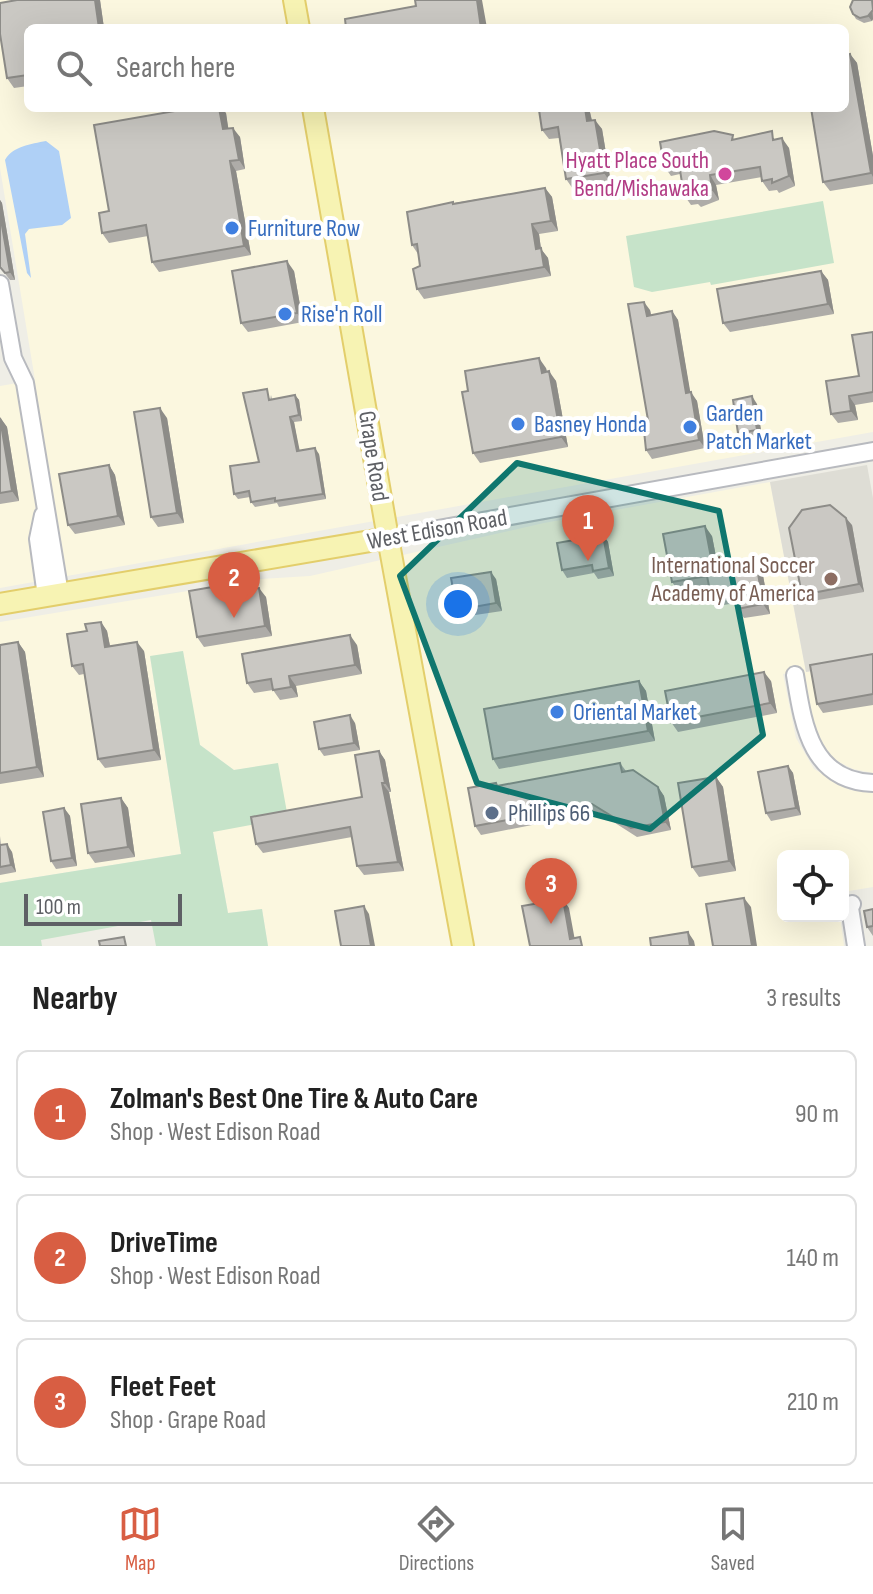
<!DOCTYPE html>
<meta charset="utf-8">
<style>
:root{--surface:#fff;--page:#f2f2f2;--text:#222;--muted:#767676;--line:#e0e0e0;--accent:#d85e43}
body{margin:0;font-family:"Sofia Sans Condensed",sans-serif;background:var(--page);color:var(--text)}
.controls{position:absolute;right:24px;bottom:24px;display:grid;overflow:hidden;border-radius:12px;box-shadow:0 8px 32px #0002}
.controls button{width:72px;height:72px;display:grid;place-items:center;padding:0;border:0;border-bottom:2px solid var(--line);background:var(--surface);color:var(--text);font:40px sans-serif}
.scale{position:absolute;left:24px;bottom:20px;width:158px;box-sizing:border-box;padding-left:8px;border:4px solid #5e6065;border-top:0;font-size:22px;line-height:28px;white-space:nowrap;color:#5e6065;-webkit-text-stroke:6px #fff;paint-order:stroke}
.you{position:absolute;left:458px;top:604px;width:28px;height:28px;margin:-20px;border:6px solid #fff;border-radius:50%;background:#1a73e8;box-shadow:0 0 0 12px #1a73e833}
.badge{display:grid;place-items:center;width:52px;height:52px;border-radius:50%;background:var(--accent);color:#fff;font-size:26px;font-weight:700}
.pin{position:absolute;translate:-50% -66px;filter:drop-shadow(0 2px 4px #0008)}
.pin::after{content:'';position:absolute;top:42px;width:28px;height:24px;background:inherit;clip-path:polygon(0 0,100% 0,50% 100%)}
.list{margin:0;padding:0;list-style:none}
h2{display:flex;justify-content:space-between;align-items:center;height:104px;margin:0;padding:0 32px;font-size:34px}
h2 small{font-size:26px;font-weight:400;color:var(--muted)}
.list li{display:grid;grid-template-columns:52px 1fr auto;gap:24px;align-items:center;box-sizing:border-box;height:128px;margin:0 16px 16px;padding:0 16px;border:2px solid var(--line);border-radius:12px}
.list b{display:block;font-size:30px;white-space:nowrap}
.list p{margin:0;font-size:26px;white-space:nowrap;color:var(--muted)}
.list em{font-size:26px;font-style:normal;color:var(--muted)}
.icon{flex:none;width:44px;height:44px;fill:none;stroke:currentColor;stroke-width:2;stroke-linecap:round;stroke-linejoin:round}
.map{position:relative;flex:none;width:873px;height:946px;overflow:hidden}
.search{position:absolute;background:var(--surface);box-shadow:0 8px 32px #0002;left:24px;right:24px;top:24px;height:88px;display:flex;align-items:center;gap:20px;box-sizing:border-box;padding:0 28px;border-radius:12px;color:var(--muted);font-size:30px}
.sheet{height:536px;background:var(--surface)}
nav{display:flex;justify-content:space-around;align-items:center;box-sizing:border-box;height:112px;border-top:2px solid var(--line);background:var(--surface);font-size:22px;color:var(--muted)}
nav a{display:grid;justify-items:center;gap:4px}
nav .on{color:var(--accent)}
.map>svg:first-child{display:block}
.commercial{fill:#fbf7df;fill-rule:evenodd}
.education{fill:#deddd5}
.green{fill:#c6e3c9}
.water{fill:#afd0f6}
.lines{fill:none;stroke-linecap:round;stroke-linejoin:round}
.minor-casing{stroke:#b8babf;stroke-width:20}
.major-casing{stroke:#e3ce6b;stroke-width:24}
.minor{stroke:#fff;stroke-width:16}
.major{stroke:#f7f3b3;stroke-width:20}
.wall{fill:#aeaca8}
.shaded-wall{fill:#8d8c88}
.building{fill:#cac8c3;stroke:#8d8c88;stroke-width:2}
.marked{fill:#0f766e;fill-opacity:0.2;stroke:#0f766e;stroke-width:6;stroke-linejoin:round}
.hotel-dot{fill:#d1479c;stroke:#fff;stroke-width:3}
.shop-dot{fill:#3f7fe0;stroke:#fff;stroke-width:3}
.education-dot{fill:#8d6e63;stroke:#fff;stroke-width:3}
.service-dot{fill:#5c6f8a;stroke:#fff;stroke-width:3}
.labels{text-anchor:middle;stroke-width:8;stroke-linejoin:round;paint-order:stroke}
.hotel-label{font-size:24px;fill:#b23c85;stroke:#fff;text-anchor:end}
.shop-label{font-size:24px;fill:#366cbe;stroke:#fff;text-anchor:start}
.street-label{font-size:24px;fill:#5e6065;stroke:#fff}
.education-label{font-size:24px;fill:#785e54;stroke:#fff;text-anchor:end}
.service-label{font-size:24px;fill:#4e5e75;stroke:#fff;text-anchor:start}
</style>
<div class="map">
<svg width="873" height="946" viewBox="0 0 873 946">
<rect width="100%" height="100%" fill="#efeee6"/>
<path class="commercial" d="M0,0H873V432L0,588V386L35,380L0,168ZM28,28H845V108H28Z
M770,482L806,672L873,660V773L853,769L835,760L822,747L811,722L802,671L783,674L796,738L814,769L850,790L873,793V887L843,892V856H783V916H840L844,946H268L262,909L228,913L213,832L278,764L234,770L199,744L183,651L150,657L181,854L0,883V622L260,579L310,576L544,523Z"/>
<path class="education" d="M867,465L873,498V660L806,672L770,482Z"/>
<path class="green" d="M823,201L834,263L711,285L710,282L652,292L634,287L626,236Z
M183,651L200,745L234,770L278,763L288,818L213,832L228,913L262,909L268,946H156L151,920L41,940L42,946H0V883L181,854L150,656Z"/>
<path class="water" d="M46,141L59,151L71,218L62,225L29,229L25,234L31,278L27,273L5,160C13,146 31,144 46,141Z"/>
<g class="lines">
<defs>
<path id="minor" d="M0,284L13,358L25,383L60,594
M43,515L38,539L46,596
M388,538L873,451
M795,675C803,723 810,781 873,783
M852,904L850,908L856,946"/>
<path id="major" d="M294,0L299,28
M313,108L388,538L463,946
M0,604L388,538"/>
</defs>
<use href="#minor" class="minor-casing"/>
<use href="#major" class="major-casing"/>
<use href="#minor" class="minor"/>
<use href="#major" class="major"/>
</g>
<path class="wall" d="M17,0H100L104,28H28V86L14,88L7,78Z
M872,0L873,19L872,21L864,23L856,19L853,14Z
M850,54L857,63L873,156V184L830,191L823,182Z
M65,108H94L68,112Z
M589,108L592,120L602,129L611,183L573,189L566,179L559,138L549,139L542,130Z
M226,113L228,129L240,137L245,169L236,171L251,255L159,272L152,262L148,236L109,243L102,233L109,211Z
M736,139H777L789,148L795,186L779,193L777,190L769,191L762,181V177L716,185L719,200L701,207L698,204L691,205L684,195L680,174L671,176L664,166Z
M545,188L552,197L558,231L539,234L541,249L548,258L551,276L424,299L417,289L420,266L418,254L412,245L453,202L454,203Z
M0,200L2,203L15,280H10L0,267Z
M294,271L303,322L248,332L241,323Z
M821,271L828,280L834,314L730,332L723,323Z
M650,310L651,315L672,311L678,320L690,393L697,401L705,448L652,459L646,450L648,420Z
M873,332V402L855,405L858,420L838,423L831,414L859,376Z
M546,368L547,372L556,381L568,447L480,463L473,453L468,391Z
M271,395L272,399L295,395L299,400L302,421L294,422L299,451L319,454L326,499L279,507L277,503L255,507L251,502L250,497L238,499L234,494L259,462Z
M757,404L762,437L743,441L738,433Z
M0,418L7,427L19,501L0,504Z
M167,418L184,523L158,527L151,517Z
M109,465L115,475L125,525L75,534L68,525Z
M852,525L864,592L807,602L802,595Z
M603,535L608,542L614,576L598,579L594,573L567,578L562,570Z
M712,536L718,567L756,561L762,570L770,614L744,618L737,609L736,603L717,606L711,596L709,587L679,592L672,582Z
M496,579L502,611L462,617L457,610Z
M252,589L266,597L272,636L204,647L197,637Z
M101,622L107,631L110,646L144,651L161,760L105,768L98,759L84,674L79,675L72,666L87,631Z
M18,642L25,652L44,777L0,784V645Z
M357,645L362,674L296,686L298,697L280,700L273,690L254,693L247,683Z
M873,654V705L823,713L817,704Z
M639,681L646,691L655,741L499,769L493,759Z
M771,681L777,713L678,732L671,722Z
M355,723L360,750L324,756L319,749Z
M379,751L385,760L391,792H389L404,871L364,875L357,866L352,837L263,853L256,844L362,797Z
M620,763L626,771L658,787L664,796L671,830L637,837L598,812L481,835L475,826L496,783L498,786Z
M788,766L793,773L801,815L771,821L766,813Z
M716,777L723,787L736,871L699,877L692,867Z
M121,798L128,808L135,857L95,863L88,853Z
M64,808L70,816L77,866L56,869L51,861Z
M0,836L1,845L12,852L16,872L0,875Z
M873,909V936L867,927Z"/>
<path class="shaded-wall" d="M95,0H100L104,28H99Z
M477,0H482L487,28H481Z
M872,0L873,19L872,21L868,16Z
M850,54L857,63L873,156V177L871,173Z
M219,108H222L226,113L230,139L223,129Z
M585,108H589L594,131L587,121Z
M595,120L602,129L611,183L604,173Z
M233,128L240,137L245,169L239,160Z
M782,138L789,148L795,186L789,176Z
M230,161L236,171L251,255L244,246Z
M710,175L716,185L719,200L712,190Z
M545,188L552,197L558,231L551,221Z
M0,200L2,203L15,280L10,272L0,214Z
M532,224L539,234L541,249L548,258L551,276L544,267L536,249Z
M287,261L294,271L303,322L297,313Z
M821,271L828,280L834,314L828,304Z
M644,302L650,310L653,324L647,316Z
M672,311L678,320L692,402L686,393Z
M539,358L546,368L549,383L542,373Z
M549,371L556,381L568,447L561,437Z
M691,392L697,401L705,448L699,440Z
M295,395L299,400L302,421L299,415Z
M752,396L757,404L762,437L757,430Z
M849,396L855,405L858,420L851,411Z
M160,408L167,418L184,523L177,513Z
M0,417L7,427L19,501L12,491Z
M290,417L294,422L301,457L297,451Z
M315,448L319,454L326,499L323,494Z
M109,465L115,475L125,525L118,516Z
M846,518L852,525L864,592L859,584Z
M705,526L712,536L720,577L713,568Z
M603,535L608,542L614,576L609,568Z
M756,561L762,570L770,614L763,604Z
M491,572L496,579L502,611L496,603Z
M259,588L266,597L272,636L265,626Z
M101,622L107,631L112,656L105,647Z
M350,635L357,645L362,674L355,665Z
M18,642L25,652L44,777L37,767Z
M137,642L144,651L161,760L154,750Z
M764,672L771,681L777,713L770,703Z
M289,676L296,686L298,697L291,687Z
M639,681L646,691L655,741L648,731Z
M350,715L355,723L360,750L354,743Z
M379,751L385,760L391,792L385,783Z
M788,766L793,773L801,815L796,808Z
M716,777L723,787L736,871L729,861Z
M382,783L389,792L404,871L398,862Z
M658,787L664,796L671,830L665,822Z
M121,798L128,808L135,857L128,847Z
M64,808L70,816L77,866L72,858Z
M7,844L12,852L16,872L11,865Z
M744,898L751,907L757,946H752Z
M563,899L569,908L576,946L570,939Z
M364,906L369,914L375,946H371Z
M688,932L694,941L695,946H690Z"/>
<path class="building" d="M17,0H95L99,28H28V75L7,78L0,34V3Z
M415,0H477L481,28H346L345,19L416,6Z
M853,0H872L873,10L868,16L860,18L853,14L850,7Z
M850,54L871,173L823,182L811,108H845V55Z
M192,108H219L223,129L233,128L239,160L230,161L244,246L152,262L146,225L102,233L99,213L109,211L94,125Z
M552,108H585L587,121L595,120L604,173L566,179L558,127L542,130L539,110Z
M714,131L733,135L732,140L772,131L773,140L782,138L789,176L772,183V179L762,181L760,167L710,175L712,190L694,198L693,194L684,195L679,164L664,166L660,142Z
M545,188L551,221L532,224L536,249L541,248L544,267L417,289L413,269L420,266L417,244L412,245L407,212L453,202V204Z
M0,214L10,272L5,273L0,267Z
M287,261L297,313L241,323L232,271Z
M821,271L828,304L723,323L717,289Z
M644,302L647,316L672,311L686,393L691,392L699,440L646,450L643,421L648,420L628,304Z
M873,332V392L849,396L851,411L831,414L826,381L859,376L852,335Z
M539,358L542,373L549,371L561,437L473,453L462,392L468,391L465,371Z
M267,389L269,400L295,395L299,415L290,417L297,451L315,448L323,494L275,501V498L251,502L249,491L234,494L230,466L259,462L243,393Z
M752,396L757,430L738,433L733,400Z
M160,408L177,513L151,517L134,412Z
M0,418L12,491L0,493Z
M109,465L118,516L68,525L59,474Z
M830,505L846,518L859,584L802,595L789,528L802,510Z
M705,526L713,568L756,561L763,604L737,609L734,592L711,596L707,576L672,582L663,534Z
M603,535L609,568L593,571L592,565L562,570L557,543Z
M491,572L496,603L457,610L451,578Z
M247,581L248,589L259,588L265,626L197,637L189,591Z
M101,622L105,647L137,642L154,750L98,759L83,664L72,666L67,634L87,631L85,624Z
M350,635L355,665L289,676L291,687L273,690L271,679L247,683L242,654Z
M18,642L37,767L0,773V645Z
M873,654V694L817,704L810,665Z
M764,672L770,703L671,722L665,691Z
M639,681L648,731L493,759L484,709Z
M350,715L354,743L319,749L314,722Z
M379,751L385,783H382L398,862L357,866L350,827L256,844L251,817L362,797L355,755Z
M620,763L622,772L633,770L658,787L665,822L631,828L592,804L475,826L468,788L496,783L497,786Z
M788,766L796,808L766,813L758,772Z
M716,777L729,861L692,867L678,783Z
M121,798L128,847L88,853L81,804Z
M64,808L72,858L51,861L43,812Z
M7,844L11,865L0,867V845Z
M744,898L752,946H713L706,904Z
M563,899L570,939L580,937L582,946H530L522,906Z
M364,906L371,946H341L335,911Z
M873,909V926L867,927L864,911Z
M688,932L690,946H651L650,938Z
M124,937L126,946H100L99,941Z"/>
<path class="marked" d="M517,463L719,511L763,735L650,829L477,783L400,576Z"/>
<circle class="hotel-dot" cx="725" cy="174" r="8"/>
<g class="shop-dot">
<circle cx="232" cy="228" r="8"/>
<circle cx="285" cy="314" r="8"/>
<circle cx="518" cy="424" r="8"/>
<circle cx="690" cy="427" r="8"/>
<circle cx="557" cy="712" r="8"/>
</g>
<circle class="education-dot" cx="831" cy="579" r="8"/>
<circle class="service-dot" cx="492" cy="813" r="8"/>
<g class="labels">
<g class="hotel-label">
<text x="709" y="168">Hyatt Place South<tspan x="709" dy="28">Bend/Mishawaka</tspan></text>
</g>
<g class="shop-label">
<text x="248" y="236">Furniture Row</text>
<text x="301" y="322">Rise'n Roll</text>
<text x="706" y="421">Garden<tspan x="706" dy="28">Patch Market</tspan></text>
<text x="534" y="432">Basney Honda</text>
<text x="573" y="720">Oriental Market</text>
</g>
<g class="street-label">
<text transform="translate(374 456) rotate(81)" y="8">Grape Road</text>
<text transform="translate(437 529) rotate(-10)" y="8">West Edison Road</text>
</g>
<g class="education-label">
<text x="815" y="573">International Soccer<tspan x="815" dy="28">Academy of America</tspan></text>
</g>
<g class="service-label">
<text x="508" y="821">Phillips 66</text>
</g>
</g>
</svg>
<div class="controls">
<button><svg class="icon" aria-label="locate" viewBox="0 0 24 24"><circle cx="12" cy="12" r="6"/><path d="M12 2v4M12 18v4M2 12h4M18 12h4"/></svg></button>
</div>
<div class="scale">100 m</div>
<div class="you"></div>
<div class="pin badge" style="left:588px;top:561px">1</div>
<div class="pin badge" style="left:234px;top:618px">2</div>
<div class="pin badge" style="left:551px;top:924px">3</div>
<div class="search"><svg class="icon" aria-label="search" viewBox="0 0 24 24"><circle cx="10" cy="10" r="6"/><path d="M15 15l6 6"/></svg>Search here</div>
</div>
<section class="sheet">
<h2>Nearby<small>3 results</small></h2>
<ul class="list">
<li><span class="badge">1</span><div><b>Zolman's Best One Tire &amp; Auto Care</b><p>Shop · West Edison Road</p></div><em>90 m</em></li>
<li><span class="badge">2</span><div><b>DriveTime</b><p>Shop · West Edison Road</p></div><em>140 m</em></li>
<li><span class="badge">3</span><div><b>Fleet Feet</b><p>Shop · Grape Road</p></div><em>210 m</em></li>
</ul>
</section>
<nav>
<a class="on"><svg class="icon" aria-label="map" viewBox="0 0 24 24"><path d="M3 6l6-2 6 2 6-2v14l-6 2-6-2-6 2zM9 4v14M15 6v14"/></svg>Map</a>
<a><svg class="icon" aria-label="directions" viewBox="0 0 24 24"><path d="M12 3l9 9-9 9-9-9zM9 14v-3h6M13 9l2 2-2 2"/></svg>Directions</a>
<a><svg class="icon" aria-label="saved" viewBox="0 0 24 24"><path d="M7 4h10v16l-5-4-5 4z"/></svg>Saved</a>
</nav>
